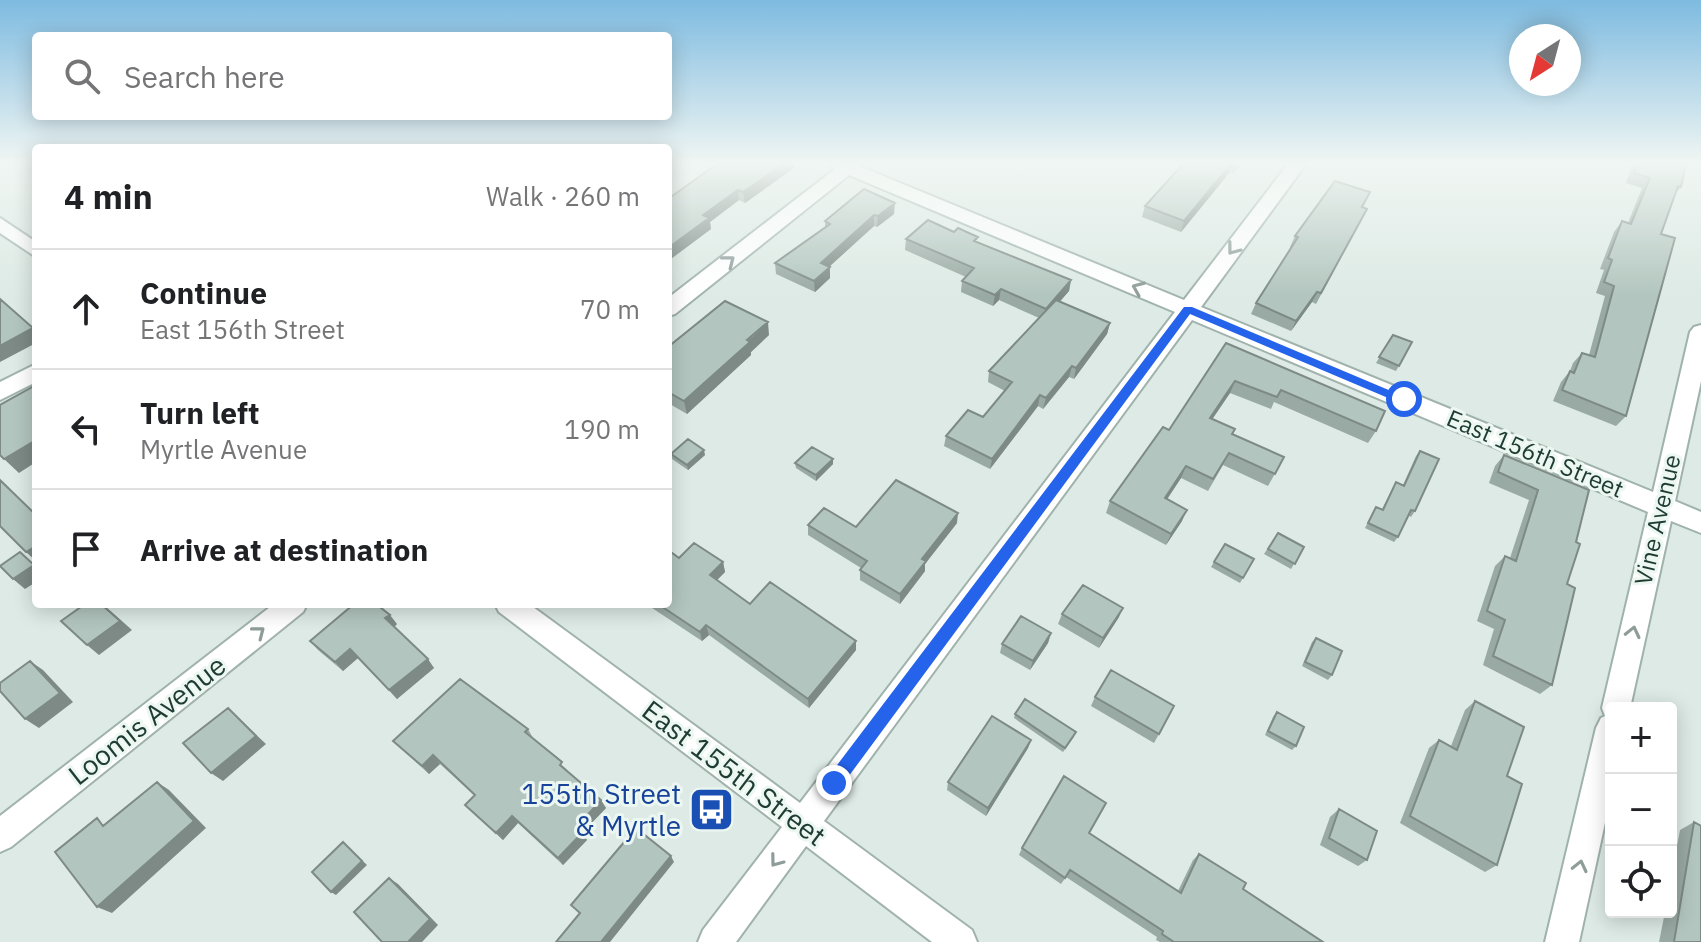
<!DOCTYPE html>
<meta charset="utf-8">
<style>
:root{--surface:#fff;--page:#f2f2f2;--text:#202124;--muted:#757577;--line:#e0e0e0}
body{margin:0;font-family:"IBM Plex Sans",sans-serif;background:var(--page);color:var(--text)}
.controls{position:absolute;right:24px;bottom:24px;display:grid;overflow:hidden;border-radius:8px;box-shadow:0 4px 20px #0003}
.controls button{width:72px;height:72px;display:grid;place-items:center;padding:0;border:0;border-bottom:2px solid var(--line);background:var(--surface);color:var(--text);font:40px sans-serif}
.compass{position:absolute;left:1509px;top:24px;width:72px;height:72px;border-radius:50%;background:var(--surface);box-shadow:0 4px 20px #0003;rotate:216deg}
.stop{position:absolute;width:24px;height:24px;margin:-18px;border:6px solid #2563eb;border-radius:50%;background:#fff}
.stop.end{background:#2563eb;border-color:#fff;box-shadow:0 2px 8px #0008}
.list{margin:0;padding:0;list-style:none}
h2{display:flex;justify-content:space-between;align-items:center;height:104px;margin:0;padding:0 32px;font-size:34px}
h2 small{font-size:26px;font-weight:400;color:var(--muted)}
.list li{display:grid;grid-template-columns:52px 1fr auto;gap:24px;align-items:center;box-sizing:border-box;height:120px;padding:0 32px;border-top:2px solid var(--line)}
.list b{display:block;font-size:30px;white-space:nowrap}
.list p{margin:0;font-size:26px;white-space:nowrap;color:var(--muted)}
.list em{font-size:26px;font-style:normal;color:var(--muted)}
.icon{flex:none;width:44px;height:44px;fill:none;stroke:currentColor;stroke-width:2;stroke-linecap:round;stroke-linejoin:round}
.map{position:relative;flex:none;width:1701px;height:942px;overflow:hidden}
.search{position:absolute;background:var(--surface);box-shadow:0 4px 20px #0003;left:32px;top:32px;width:640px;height:88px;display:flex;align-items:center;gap:20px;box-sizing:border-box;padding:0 28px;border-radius:8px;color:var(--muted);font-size:30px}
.panel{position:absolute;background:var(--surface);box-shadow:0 4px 20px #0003;left:32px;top:144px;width:640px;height:464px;border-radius:8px}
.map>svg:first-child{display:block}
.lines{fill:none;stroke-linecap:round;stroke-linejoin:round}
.minor-casing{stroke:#a0b2ac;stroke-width:4}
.minor{fill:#fff;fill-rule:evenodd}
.wall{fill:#99a9a3}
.shaded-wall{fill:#7d8a85}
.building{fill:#b2c5be;stroke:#7d8a85;stroke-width:2}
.oneway{stroke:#8e9d9a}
.route{fill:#2563eb}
.labels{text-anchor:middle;stroke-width:6;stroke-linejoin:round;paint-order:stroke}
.street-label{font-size:24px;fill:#1e3b34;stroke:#edf7f2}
.near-street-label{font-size:28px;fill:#1e3b34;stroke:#edf7f2}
.near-transit-label{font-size:28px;fill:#164399;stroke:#edf7f2;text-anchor:end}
</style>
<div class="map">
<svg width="1701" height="942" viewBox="0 0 1701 942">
<rect width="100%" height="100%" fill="#ddeae5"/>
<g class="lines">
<defs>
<path id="minor" d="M829,164H861L859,166L1184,300L1288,164H1306L1201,307L1653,492L1690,332L1694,327L1701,325V381L1675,501L1701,512V533L1671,521L1630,708H1611V795L1579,942H1545L1596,728L1601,718L1605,716L1602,708L1648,512L1192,320L824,821L972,930L977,942H932L806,846L736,942H698L703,930L782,827L499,612L495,604H529L800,803L1175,312L849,175L675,314L668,316V298L835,169Z
M0,218L36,242V257L0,233Z
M36,364V382L0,400V382Z
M274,604H307L303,612L11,847L0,852V816Z"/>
</defs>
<use href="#minor" class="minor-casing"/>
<use href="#minor" class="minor"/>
</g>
<path class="wall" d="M1183,164H1241L1234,173L1230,172L1181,232L1142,217L1145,206Z
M1632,164H1686L1681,187L1676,193L1661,234L1626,416L1616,426L1553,401L1561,382L1570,371L1573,363L1582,353L1589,355L1605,296L1596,293L1604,270L1600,269L1614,232L1622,221L1628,223L1642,188L1626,183Z
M794,168L745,203L739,200L710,222L711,229L668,261V199Z
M864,189L894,214L877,227L874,226L829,267L830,278L815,292L776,274L775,263L825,227V221Z
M1362,207L1367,209L1316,304L1312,302L1291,331L1251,314L1256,303L1291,247H1290L1295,236Z
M906,239L978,243L1071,280L1069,291L1059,302L1110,323L1107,334L1074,379L1069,377L1043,409L1038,406L990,469L944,446L946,436L983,417L1005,391L988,382L989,371L1039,318L999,300L993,306L961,292L962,281L966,277L905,250Z
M769,335L751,352V355L687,414L668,403V347Z
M1393,335L1412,342L1396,371L1376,363Z
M1226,343L1376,431L1368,443L1274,402L1271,409L1230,393L1212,419L1232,434L1284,457L1268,486L1223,465L1208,491L1181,478L1167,499L1182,521L1166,545L1106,513L1110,501L1169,430Z
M1420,451L1415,511L1411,517L1408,515L1398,537L1394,542L1365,528L1376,507L1382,509L1396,482L1403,485L1416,456Z
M671,454L705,455L688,470L672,459Z
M1504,455L1589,490L1567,584L1552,685L1540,694L1483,665L1494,629L1477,621L1495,566L1505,556L1510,558L1529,500L1489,483L1495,466Z
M795,463L833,464L816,481L796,468Z
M957,523L925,564V571L900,604L860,580V570L861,568L808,535V525L856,527Z
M1278,533L1304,547L1291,569L1264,554Z
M1225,544L1254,559L1240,583L1211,567Z
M679,558L723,562L725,572L717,580L750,604L856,650L809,708L709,635L702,641L646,604H668Z
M1062,614L1119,617L1099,648L1058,624Z
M397,624L394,627L434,668L397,699L358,658L343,671L318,650L310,641Z
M1051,633L1048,643L1030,670L1000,653L1002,644Z
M1316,638L1332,675L1328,680L1302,666L1312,642Z
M1095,697L1159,734L1154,743L1091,706Z
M1475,701L1507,776L1497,865L1485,872L1400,823L1429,748L1439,740L1451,746L1465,710Z
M1277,712L1296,746L1292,750L1265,735L1273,717Z
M1015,714L1074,737L1063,752L1014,718Z
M528,729L533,738L567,770L566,771L606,808L582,833L587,840L563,865L518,823L503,840L465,805L475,796L440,764L429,774L393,741Z
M1031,740L1028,748L986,816L947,790L948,782Z
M1339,809L1367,860L1358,866L1320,845L1330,817Z
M1694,822L1701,942H1659L1665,912H1671V877L1680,830Z
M1089,833L1178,891L1193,860L1199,854L1243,889L1323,942H1160L1156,940L1157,937L1066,877L1061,884L1019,855L1022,848Z"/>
<path class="shaded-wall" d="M784,164H794V168L745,203L743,192Z
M1231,164H1233L1230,172L1181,232L1184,221Z
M738,190L739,200L710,222L711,229L668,261V248L703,215Z
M895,203L894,214L877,227L878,216Z
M874,215V226L821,274V263Z
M830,267V278L815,292L814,281Z
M1071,280L1069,291L1044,320L1046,309Z
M1001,289L999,300L993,306L995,295Z
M1317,292L1312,302L1291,331L1296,321Z
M768,322L769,335L751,352V355L687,414L684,401Z
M1110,323L1107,334L1074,379L1076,368Z
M33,328L36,332V343L0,362V346Z
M1072,366L1069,377L1043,409L1046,398Z
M1235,381L1230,393L1205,430L1210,418Z
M1040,395L1038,406L990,469L992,459Z
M36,440V462L19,473L4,459Z
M704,450L705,455L688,470L687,465Z
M833,459V464L816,481V475Z
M1186,466L1181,478L1160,510L1165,498Z
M1187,510L1182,521L1166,545L1171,534Z
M958,513L957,523L925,564V571L900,604V594L922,559Z
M36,546V561L26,552Z
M20,552L36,566V582L25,589L13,579Z
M723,562L725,572L712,585L710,575Z
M106,607L132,630L99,655L87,645Z
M1123,608L1119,617L1099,648L1103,638Z
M390,615L397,624L393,628L385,618Z
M706,625L709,635L702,641L700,632Z
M1051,633L1048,643L1030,670L1033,661Z
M856,641V650L809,708L808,699Z
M350,649L358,658L343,671L335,662Z
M428,659L434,668L397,699L389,690Z
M30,661L43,670L73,702L39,728L25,719Z
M228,708L266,744L223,781L211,773Z
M1031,740L1028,748L986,816L988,808Z
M433,755L440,764L429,774L422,766Z
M157,782L169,790L206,828L112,913L97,907Z
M601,800L606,808L582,833L587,840L563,865L558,858L576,828Z
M512,816L518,823L503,840L496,833Z
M343,842L367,865L336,895L331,892Z
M671,856L674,862L610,942H601Z
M389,878L398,884L438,925L422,942H408Z"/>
<path class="building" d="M717,164H784L743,192L738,190L703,215L709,218L668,248V199Z
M1183,164H1231L1184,221L1145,206Z
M1637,164H1686L1681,187L1678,186L1661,234L1675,238L1626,416L1562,390L1570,371L1574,373L1582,353L1595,357L1614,286L1604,282L1612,260L1608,258L1622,221L1631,224L1650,178L1634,173Z
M1335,181L1370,192L1362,207L1367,209L1321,293L1317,292L1296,321L1256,303L1298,237L1295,236Z
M864,189L895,203L878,216L874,215L821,263L830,267L814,281L775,263L830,224L825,221Z
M928,220L954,232L958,228L978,237L974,241L1071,280L1046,309L1001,289L995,295L962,281L974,268L906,239Z
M0,299L33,328L0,346Z
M1056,300L1110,323L1076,368L1072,366L1046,398L1040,395L992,459L946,436L968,410L983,417L1012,382L989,371Z
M725,301L768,322L747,340L750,342L684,401L668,392V347Z
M1393,335L1412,342L1399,366L1379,357Z
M1226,343L1385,411L1376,431L1281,390L1277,397L1235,381L1210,418L1235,429L1232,434L1284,457L1275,474L1229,453L1213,479L1186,466L1165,498L1187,510L1171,534L1110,501L1163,427L1169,430Z
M36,385V440L4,459L0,455V405Z
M688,439L704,450L687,465L671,454Z
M812,447L833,459L816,475L795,463Z
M1420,451L1439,459L1415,511L1411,510L1398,537L1368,523L1376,507L1383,510L1396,482L1404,486Z
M1504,455L1589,490L1576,542L1580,544L1567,584L1575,588L1552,685L1493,656L1505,620L1487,611L1505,556L1516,561L1538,490L1498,472Z
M0,480L36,515V533L34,535L36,536V546L26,552L0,526Z
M896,480L958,513L922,559L926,561L900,594L860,570L867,561L808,525L824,508L856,527Z
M1278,533L1304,547L1295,564L1268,549Z
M694,543L723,562L710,575L750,604L770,582L856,641L808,699L706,625L700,632L658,604H668V550L679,558Z
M1225,544L1254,559L1243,578L1214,562Z
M20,552L34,565L13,579L0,566Z
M1083,585L1123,608L1103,638L1062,614Z
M85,604H101L120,621L87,645L61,621Z
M354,604H376L390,615L385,618L428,659L389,690L350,649L335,662L310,641Z
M1021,616L1051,633L1033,661L1002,644Z
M1316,638L1342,651L1332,675L1305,662Z
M30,661L60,693L25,719L0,691V683Z
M1111,670L1174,706L1159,734L1095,697Z
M460,679L528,729L525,732L562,762L560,765L601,800L576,828L582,833L558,858L512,816L496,833L465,805L475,795L433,755L422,766L393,741Z
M1025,699L1076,732L1065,748L1015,714Z
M1475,701L1524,727L1507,776L1522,784L1497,865L1410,816L1439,740L1457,750Z
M228,708L256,736L211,773L183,743Z
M1277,712L1304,727L1296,746L1268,731Z
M992,716L1031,740L988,808L948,782Z
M1064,776L1106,803L1089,833L1181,893L1199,854L1246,883L1243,889L1323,942H1174L1162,934L1163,931L1070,870L1065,878L1022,848Z
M157,782L194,821L97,907L55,852L97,818L103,826Z
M1339,809L1377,831L1367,860L1329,838Z
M1694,822L1701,826V942H1674Z
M636,828L671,856L601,942H556L580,913L571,905Z
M343,842L362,861L331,892L312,872Z
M389,878L430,919L408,942H382L354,912Z"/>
<defs><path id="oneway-chevron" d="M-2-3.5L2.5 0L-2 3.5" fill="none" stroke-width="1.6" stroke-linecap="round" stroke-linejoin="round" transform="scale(2)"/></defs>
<g class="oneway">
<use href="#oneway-chevron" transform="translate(1233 249) rotate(127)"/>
<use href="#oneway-chevron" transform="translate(729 261) rotate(-38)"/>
<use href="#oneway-chevron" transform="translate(1138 288) rotate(-157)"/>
<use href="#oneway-chevron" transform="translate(259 632) rotate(-38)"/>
<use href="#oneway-chevron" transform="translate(1633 632) rotate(-77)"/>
<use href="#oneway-chevron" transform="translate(776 861) rotate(127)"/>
<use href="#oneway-chevron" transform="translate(1580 866) rotate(-77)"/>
</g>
<linearGradient id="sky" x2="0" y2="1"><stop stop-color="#7ebbe0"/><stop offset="0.55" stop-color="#f0f6f3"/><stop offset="1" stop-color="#f0f6f3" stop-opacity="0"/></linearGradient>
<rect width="1701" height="296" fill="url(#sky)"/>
<path class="route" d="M1184,307H1192L1410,399L1409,403H1400L1190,314L840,788H828L826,783L828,777Z"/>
<defs>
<symbol id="bus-square" viewBox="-11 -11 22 22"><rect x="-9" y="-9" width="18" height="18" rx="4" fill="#1a4fb4" stroke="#edf7f2"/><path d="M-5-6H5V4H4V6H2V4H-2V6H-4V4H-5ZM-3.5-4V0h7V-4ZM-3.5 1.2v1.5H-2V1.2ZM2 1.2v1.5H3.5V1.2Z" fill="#fff"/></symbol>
</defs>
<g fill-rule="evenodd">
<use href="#bus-square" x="686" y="784" width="51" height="51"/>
</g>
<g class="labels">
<g class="street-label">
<text transform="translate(1535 454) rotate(23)" y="8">East 156th Street</text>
<text transform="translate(1658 520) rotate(-77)" y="8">Vine Avenue</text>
</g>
<g class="near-street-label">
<text transform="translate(147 720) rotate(-38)" y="10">Loomis Avenue</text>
<text transform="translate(734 773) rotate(37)" y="10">East 155th Street</text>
</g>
<g class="near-transit-label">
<text x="681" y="804">155th Street<tspan x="681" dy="32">&amp; Myrtle</tspan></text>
</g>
</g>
</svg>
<div class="controls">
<button>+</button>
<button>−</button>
<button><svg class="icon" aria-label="locate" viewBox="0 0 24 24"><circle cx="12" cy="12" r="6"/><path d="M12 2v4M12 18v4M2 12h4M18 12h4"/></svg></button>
</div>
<svg class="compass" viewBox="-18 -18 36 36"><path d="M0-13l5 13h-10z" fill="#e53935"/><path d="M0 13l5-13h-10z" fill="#757577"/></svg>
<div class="stop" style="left:1404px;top:399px"></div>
<div class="stop end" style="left:834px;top:783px"></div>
<div class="search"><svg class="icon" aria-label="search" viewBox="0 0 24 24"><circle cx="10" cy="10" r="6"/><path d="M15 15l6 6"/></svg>Search here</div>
<section class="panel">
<h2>4 min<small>Walk · 260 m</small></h2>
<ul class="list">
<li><svg class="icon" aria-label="ahead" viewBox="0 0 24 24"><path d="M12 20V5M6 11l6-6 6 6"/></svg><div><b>Continue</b><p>East 156th Street</p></div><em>70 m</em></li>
<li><svg class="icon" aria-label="left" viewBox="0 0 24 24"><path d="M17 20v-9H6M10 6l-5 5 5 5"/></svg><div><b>Turn left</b><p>Myrtle Avenue</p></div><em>190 m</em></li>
<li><svg class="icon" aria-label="arrive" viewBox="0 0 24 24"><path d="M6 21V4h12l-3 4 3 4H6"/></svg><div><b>Arrive at destination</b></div></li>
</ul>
</section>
</div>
